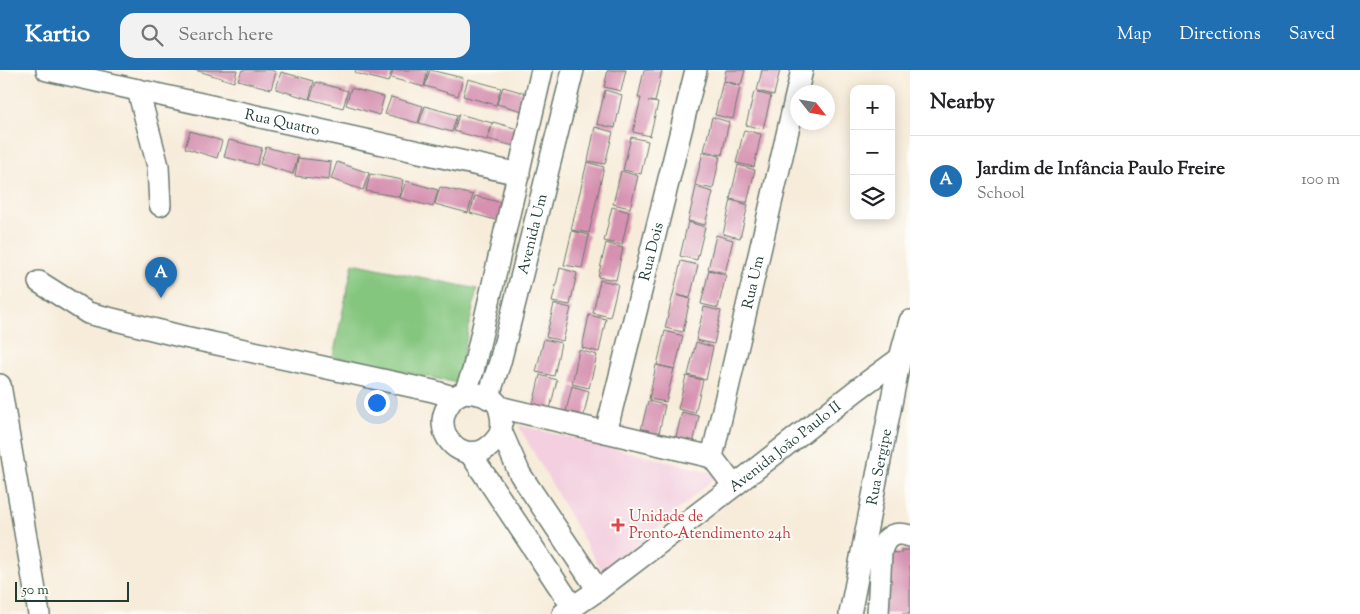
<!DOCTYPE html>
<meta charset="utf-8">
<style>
:root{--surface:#fff;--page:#f2f2f2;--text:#202124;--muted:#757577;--line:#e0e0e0;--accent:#1f6fb2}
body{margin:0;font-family:"Sorts Mill Goudy",serif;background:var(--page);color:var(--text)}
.controls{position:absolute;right:15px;top:15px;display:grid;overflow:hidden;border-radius:10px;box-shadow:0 2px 12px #0003}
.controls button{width:45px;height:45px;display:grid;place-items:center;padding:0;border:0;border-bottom:1px solid var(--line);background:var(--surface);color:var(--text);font:25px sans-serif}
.compass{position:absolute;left:790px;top:15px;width:45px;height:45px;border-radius:50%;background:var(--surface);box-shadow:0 2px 12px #0003;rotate:121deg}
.scale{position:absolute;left:15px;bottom:12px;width:114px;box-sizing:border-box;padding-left:5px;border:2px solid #1f3d34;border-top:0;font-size:14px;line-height:18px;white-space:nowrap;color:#1f3d34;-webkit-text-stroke:4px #fdfcf7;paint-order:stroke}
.you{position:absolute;left:376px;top:332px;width:18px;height:18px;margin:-12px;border:4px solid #fff;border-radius:50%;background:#1a73e8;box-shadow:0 0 0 8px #1a73e833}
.badge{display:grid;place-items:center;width:32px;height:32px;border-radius:50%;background:var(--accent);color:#fff;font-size:16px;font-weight:700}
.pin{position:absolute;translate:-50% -41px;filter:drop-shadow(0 1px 2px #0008)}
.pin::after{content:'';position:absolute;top:26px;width:18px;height:15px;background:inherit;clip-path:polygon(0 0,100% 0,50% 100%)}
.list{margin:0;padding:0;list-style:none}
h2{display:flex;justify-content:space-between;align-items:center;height:65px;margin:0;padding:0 20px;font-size:21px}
h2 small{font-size:16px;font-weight:400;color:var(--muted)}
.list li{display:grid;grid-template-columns:32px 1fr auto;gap:15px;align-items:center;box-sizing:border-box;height:90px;padding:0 20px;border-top:1px solid var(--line)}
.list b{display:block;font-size:19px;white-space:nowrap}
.list p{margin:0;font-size:16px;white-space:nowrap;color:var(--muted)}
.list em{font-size:16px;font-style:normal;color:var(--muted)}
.icon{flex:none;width:28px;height:28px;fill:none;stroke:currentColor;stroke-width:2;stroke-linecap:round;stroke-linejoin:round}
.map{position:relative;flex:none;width:910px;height:544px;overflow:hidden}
header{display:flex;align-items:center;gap:30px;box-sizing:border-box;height:70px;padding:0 25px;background:var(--accent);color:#fff}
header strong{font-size:24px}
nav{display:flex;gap:28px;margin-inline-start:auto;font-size:18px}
.search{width:350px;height:45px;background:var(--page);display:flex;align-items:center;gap:12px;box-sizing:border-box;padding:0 18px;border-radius:15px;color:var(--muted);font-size:19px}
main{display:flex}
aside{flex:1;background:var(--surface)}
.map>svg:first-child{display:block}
.built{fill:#f3cfdf}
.green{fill:#85c67f;stroke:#52825a}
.building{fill:#d691b0}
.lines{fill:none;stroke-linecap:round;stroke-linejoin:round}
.minor-casing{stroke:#6b7a6e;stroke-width:24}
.minor{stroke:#fff;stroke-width:21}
.health-dot{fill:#e0444e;stroke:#fdfcf7;stroke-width:2}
.labels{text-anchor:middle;stroke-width:4;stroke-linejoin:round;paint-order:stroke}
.street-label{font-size:15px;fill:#1f3d34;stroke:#fdfcf7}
.health-label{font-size:15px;fill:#be3a42;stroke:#fdfcf7;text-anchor:start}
</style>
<header>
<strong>Kartio</strong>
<div class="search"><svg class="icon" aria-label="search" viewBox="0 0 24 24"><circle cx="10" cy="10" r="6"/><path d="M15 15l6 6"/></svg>Search here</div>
<nav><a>Map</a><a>Directions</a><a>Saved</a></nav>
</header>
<main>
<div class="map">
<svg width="910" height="544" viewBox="0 0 910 544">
<rect width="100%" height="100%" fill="#fdfcf7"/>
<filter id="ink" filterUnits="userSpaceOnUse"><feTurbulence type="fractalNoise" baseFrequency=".02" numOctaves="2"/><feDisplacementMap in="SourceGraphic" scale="10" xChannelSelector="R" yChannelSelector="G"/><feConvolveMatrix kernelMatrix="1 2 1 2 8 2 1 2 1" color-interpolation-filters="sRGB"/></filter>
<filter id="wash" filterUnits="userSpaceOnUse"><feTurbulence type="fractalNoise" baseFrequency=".0096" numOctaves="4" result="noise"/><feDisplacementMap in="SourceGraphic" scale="20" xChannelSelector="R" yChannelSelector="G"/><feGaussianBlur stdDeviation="1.12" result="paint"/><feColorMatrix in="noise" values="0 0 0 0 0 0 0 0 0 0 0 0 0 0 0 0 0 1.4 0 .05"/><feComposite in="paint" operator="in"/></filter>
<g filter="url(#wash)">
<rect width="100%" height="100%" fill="#f7ecda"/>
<path class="built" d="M518,355L719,404L604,505Z"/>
<path class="green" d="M353,193L477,219L457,313L333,287Z"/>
<g id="blocks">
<path class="building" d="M195,0H237L234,12Z
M242,0H271L276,2L271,19L238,10Z
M356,0H392L388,12L355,3Z
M393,0H428L424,17L391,8Z
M430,0L463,8L458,26L425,16Z
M608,0H626L621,21L604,17Z
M644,0H662L655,32L648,31L658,33L650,66L633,62L641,28H638Z
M726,0H745L741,15L724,11Z
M762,0H780L774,25L757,21Z
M281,2L314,11L309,29L276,19Z
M468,9L501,18L496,35L463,26Z
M723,11L740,16L733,49L715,45Z
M316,12L348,21L343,38L310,29Z
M503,17L535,26L530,43L497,34Z
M351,18L384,27L379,45L346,35Z
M605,20L622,25L615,58L597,54Z
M754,22L771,26L763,59L746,55Z
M391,27L423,36L418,53L385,44Z
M425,36L457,45L452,62L419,53Z
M459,44L492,53L487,70L454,61Z
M712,47L729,52L722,85L704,81Z
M493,52L525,61L521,78L488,69Z
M595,57L613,62L605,94L588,91Z
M744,60L761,64L754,97L736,93Z
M190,61L222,71L217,88L185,78Z
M631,67L648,71L641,104L623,100Z
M229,70L262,78L257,95L224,87Z
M266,77L298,86L293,104L260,94Z
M703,82L720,86L713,119L695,115Z
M298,88L331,92L329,110L295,106Z
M337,92L369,103L363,120L331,109Z
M587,92L604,97L589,163L571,160Z
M738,95L755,100L747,133L730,129Z
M621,101L638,106L630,138L613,134Z
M370,104L403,110L400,127L366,121Z
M406,111L438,120L433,137L400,128Z
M440,117L473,125L468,143L435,134Z
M696,117L713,122L705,155L688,151Z
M475,126L507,134L503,152L470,143Z
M731,130L748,135L740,168L723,164Z
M612,137L629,142L622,175L604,171Z
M688,152L705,157L697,190L680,186Z
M572,161L589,165L582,198L564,195Z
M716,165L733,170L725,203L708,199Z
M606,173L623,178L616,210L598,207Z
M681,191L698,195L690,228L677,225L690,229L683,262L665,258Z
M560,198L577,203L570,235L552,232Z
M709,200L726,205L718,238L701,234Z
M600,210L618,214L610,247L593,243Z
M554,234L571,238L563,271L546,267Z
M704,237L721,241L714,274L696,270Z
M589,245L606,249L599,282L582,278Z
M665,261L683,266L675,299L657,295Z
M544,269L561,273L554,306L536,302Z
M696,272L713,277L706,310L688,305Z
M579,280L597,285L589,318L572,314Z
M656,295L674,299L666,332L649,329Z
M540,305L557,310L549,343L532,339Z
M686,306L703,310L695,343L678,339Z
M572,316L589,321L582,354L564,350Z
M648,331L665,335L658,368L640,364Z
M682,342L699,346L692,379L674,375Z
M901,480H910V544H881L884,482L901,483Z"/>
</g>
</g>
<g filter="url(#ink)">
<use href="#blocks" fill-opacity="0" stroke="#6b7a6e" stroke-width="1"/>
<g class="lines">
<defs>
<g id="minor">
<path id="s1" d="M47,0L519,104"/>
<path d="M138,20L158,96L160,135"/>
<path d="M39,212L88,243L180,266L433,321L453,327"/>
<path d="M0,315L39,544"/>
<path d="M465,322L473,301L542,0"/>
<path d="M465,322C476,323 494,326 499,337C500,340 500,342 501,345C502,351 502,358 500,364C496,371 491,376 484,380C457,392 432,360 448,336C450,333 452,329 455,327C458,325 462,323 465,322Z"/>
<path id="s2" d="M488,328L500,292L573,0"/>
<path d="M499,337L712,387"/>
<path d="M501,361L520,404L598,520"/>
<path id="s3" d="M606,362L696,0"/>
<path d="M470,383L572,536"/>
<path id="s4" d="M734,416L712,387L802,0"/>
<path id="s5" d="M563,544L598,520L734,416L858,319L910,281"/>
<path id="s6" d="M850,544L900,288L910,251"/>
<path d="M878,544L881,482C885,466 894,461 910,466"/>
</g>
</defs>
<use href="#minor" class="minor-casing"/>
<use href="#minor" class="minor"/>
</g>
</g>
<path class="health-dot" d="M615.5 447.5h5v5h5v5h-5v5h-5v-5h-5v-5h5z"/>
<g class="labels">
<g class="street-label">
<text dy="5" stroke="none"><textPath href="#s1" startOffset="241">Rua Quatro</textPath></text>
<text dy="5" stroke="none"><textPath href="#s2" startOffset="170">Avenida Um</textPath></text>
<text dy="5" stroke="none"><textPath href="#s3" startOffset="186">Rua Dois</textPath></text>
<text dy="5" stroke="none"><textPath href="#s4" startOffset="216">Rua Um</textPath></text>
<text dy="5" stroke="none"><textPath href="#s5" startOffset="278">Avenida João Paulo II</textPath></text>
<text dy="5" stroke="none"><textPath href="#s6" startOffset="150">Rua Sergipe</textPath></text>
</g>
<g class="health-label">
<text x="629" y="451">Unidade de<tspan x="629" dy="17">Pronto-Atendimento 24h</tspan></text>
</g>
</g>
</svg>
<div class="controls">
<button>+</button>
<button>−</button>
<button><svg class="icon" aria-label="layers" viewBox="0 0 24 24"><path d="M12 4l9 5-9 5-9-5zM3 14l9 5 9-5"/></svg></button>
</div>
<svg class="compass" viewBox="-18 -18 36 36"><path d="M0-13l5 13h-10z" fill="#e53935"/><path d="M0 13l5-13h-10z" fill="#757577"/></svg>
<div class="scale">50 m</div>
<div class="you"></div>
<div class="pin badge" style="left:161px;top:228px">A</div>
</div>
<aside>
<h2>Nearby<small></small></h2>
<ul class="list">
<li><span class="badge">A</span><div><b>Jardim de Infância Paulo Freire</b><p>School</p></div><em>100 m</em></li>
</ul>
</aside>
</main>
